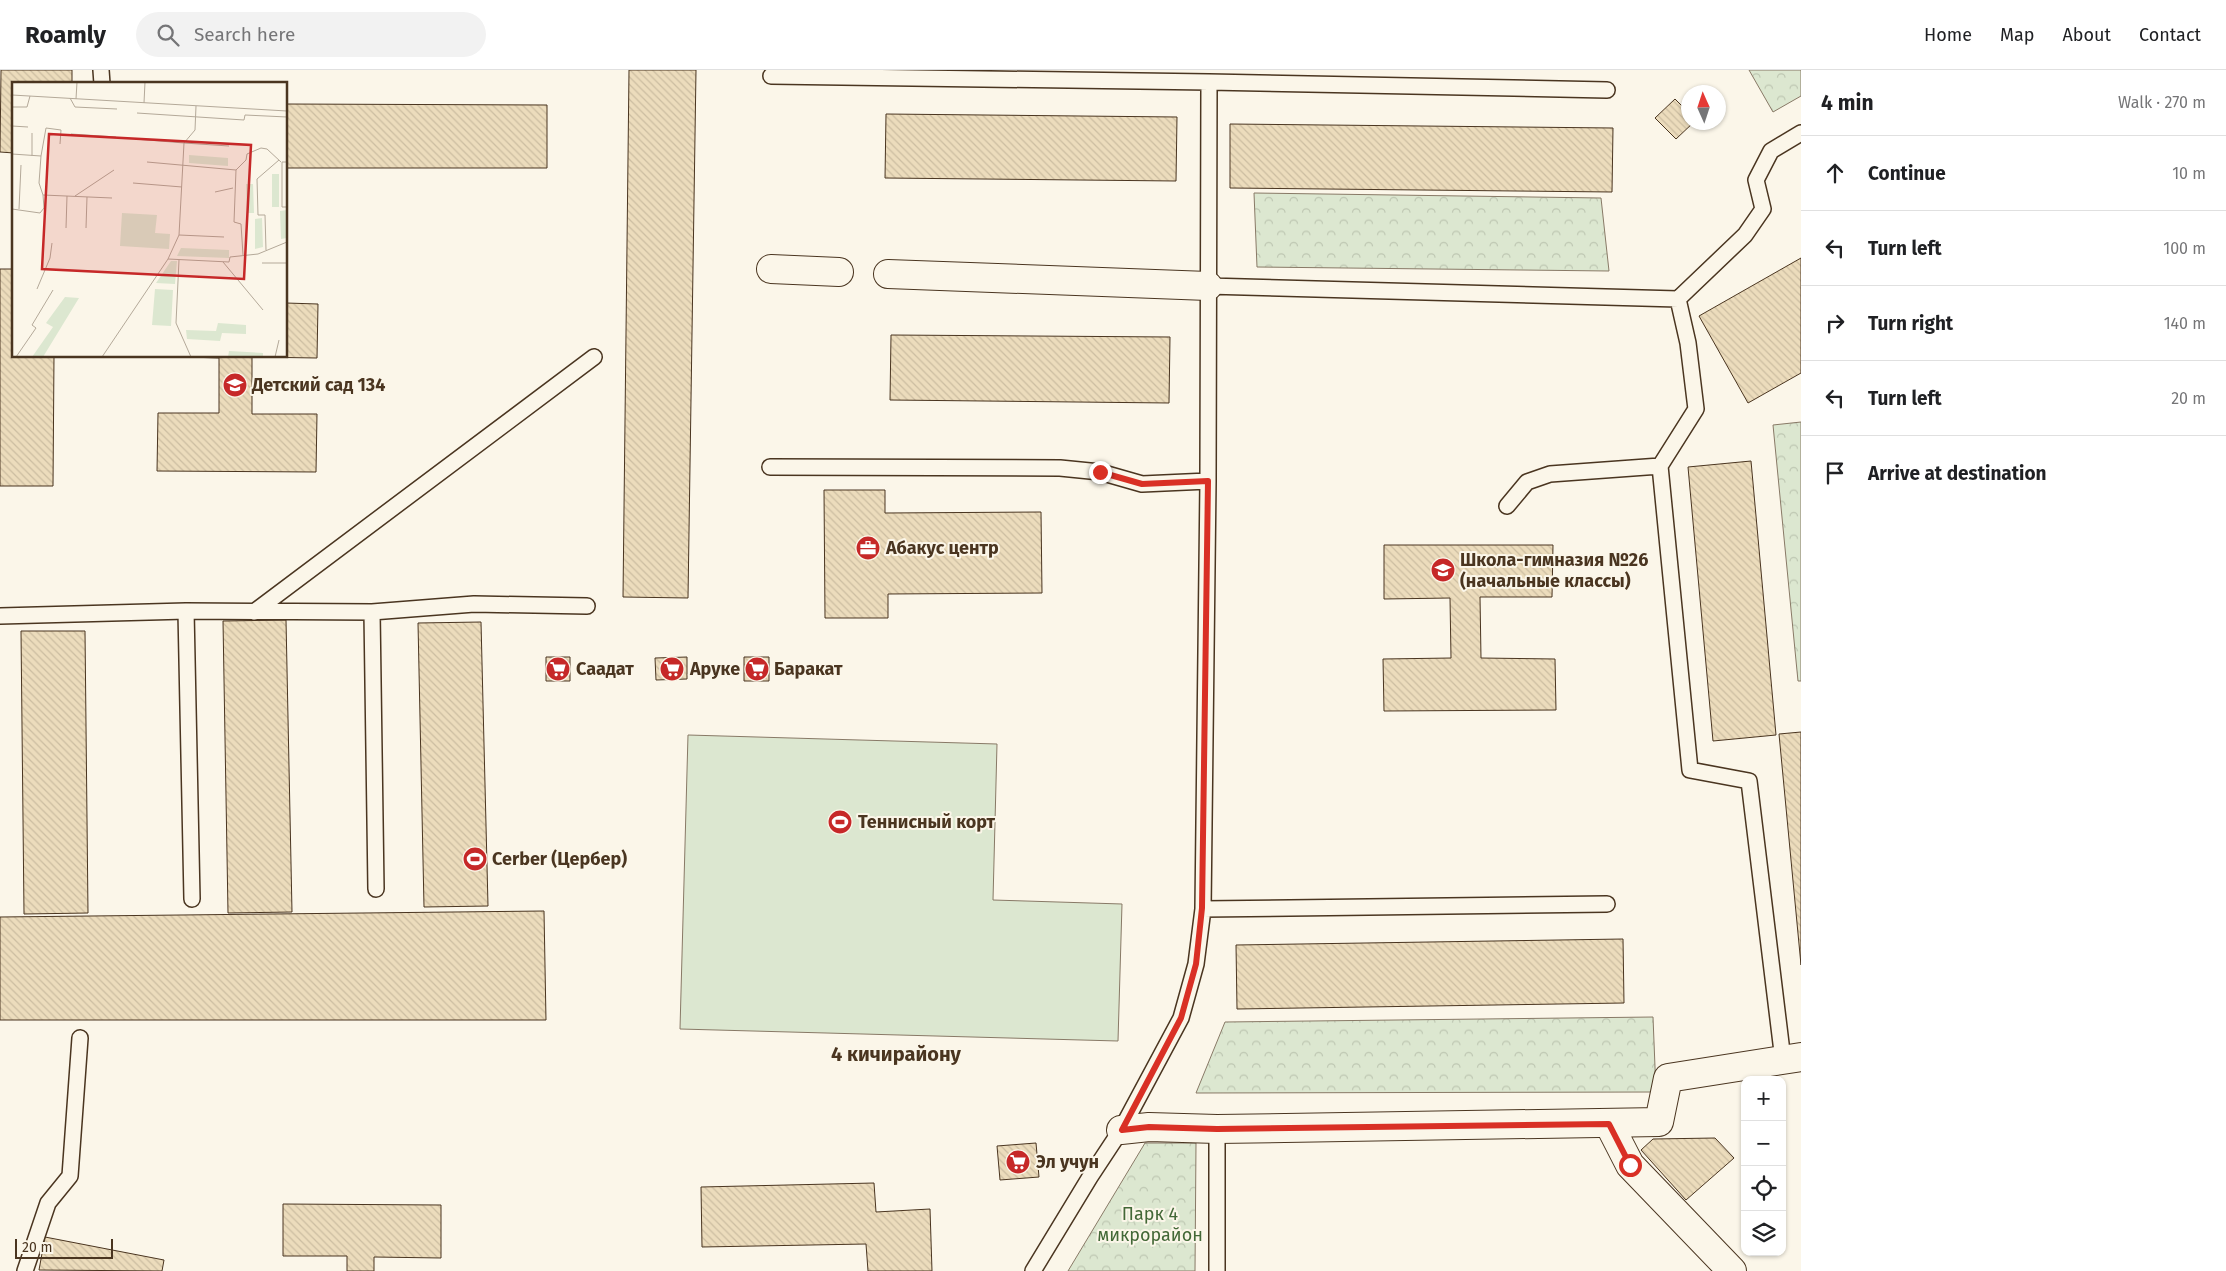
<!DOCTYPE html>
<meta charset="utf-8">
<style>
:root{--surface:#fff;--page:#f2f2f2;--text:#202124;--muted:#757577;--line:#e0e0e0}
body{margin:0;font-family:"Fira Sans",sans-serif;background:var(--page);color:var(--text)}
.controls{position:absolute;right:15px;bottom:15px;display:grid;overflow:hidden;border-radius:10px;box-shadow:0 1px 4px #0004}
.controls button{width:45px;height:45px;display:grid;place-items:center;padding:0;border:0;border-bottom:1px solid var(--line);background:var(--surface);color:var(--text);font:25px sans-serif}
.compass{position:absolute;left:1681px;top:15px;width:45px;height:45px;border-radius:50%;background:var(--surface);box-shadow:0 1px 4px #0004;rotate:357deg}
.scale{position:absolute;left:15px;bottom:12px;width:98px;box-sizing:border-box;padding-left:5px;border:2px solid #4a3520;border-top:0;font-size:14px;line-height:18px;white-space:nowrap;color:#4a3520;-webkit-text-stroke:4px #fbf6e9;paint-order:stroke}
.stop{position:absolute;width:15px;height:15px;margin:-11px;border:4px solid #d93025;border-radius:50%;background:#fff}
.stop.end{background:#d93025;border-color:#fff;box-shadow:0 1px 5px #0008}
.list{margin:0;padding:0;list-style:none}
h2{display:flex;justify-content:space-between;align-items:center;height:65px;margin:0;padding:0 20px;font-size:21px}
h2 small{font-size:16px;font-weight:400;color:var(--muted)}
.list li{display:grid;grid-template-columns:32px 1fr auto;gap:15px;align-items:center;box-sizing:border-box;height:75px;padding:0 20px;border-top:1px solid var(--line)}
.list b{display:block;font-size:19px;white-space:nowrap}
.list em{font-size:16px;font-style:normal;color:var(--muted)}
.icon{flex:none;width:28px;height:28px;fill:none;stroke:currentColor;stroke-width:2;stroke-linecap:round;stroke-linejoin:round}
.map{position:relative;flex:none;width:1801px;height:1201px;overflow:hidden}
header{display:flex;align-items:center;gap:30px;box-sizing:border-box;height:70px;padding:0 25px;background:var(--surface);border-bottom:1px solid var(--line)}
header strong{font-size:24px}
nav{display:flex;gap:28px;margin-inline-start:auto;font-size:18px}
.search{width:350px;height:45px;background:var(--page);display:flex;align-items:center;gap:12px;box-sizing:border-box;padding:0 18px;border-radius:28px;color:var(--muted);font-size:19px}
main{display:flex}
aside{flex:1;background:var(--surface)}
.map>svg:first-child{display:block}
.forest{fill:url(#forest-crowns);stroke:#887966}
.pitch{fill:#dce7d0;stroke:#887966}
.building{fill:url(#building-back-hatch);stroke:#4a3520}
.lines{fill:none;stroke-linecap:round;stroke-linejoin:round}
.service-casing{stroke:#4a3520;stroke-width:18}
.minor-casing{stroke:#4a3520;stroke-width:30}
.service{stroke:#fbf6e9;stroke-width:15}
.minor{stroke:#fbf6e9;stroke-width:28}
.route{stroke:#d93025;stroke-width:6}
.labels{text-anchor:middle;stroke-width:4;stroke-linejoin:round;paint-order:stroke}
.poi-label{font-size:18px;font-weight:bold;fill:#4a3520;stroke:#fbf6e9;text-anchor:start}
.park-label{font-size:18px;fill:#436837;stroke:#fbf6e9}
.quarter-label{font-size:20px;font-weight:bold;fill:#4a3520;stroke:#fbf6e9}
.inset-road{fill:none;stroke:#b4a999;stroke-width:1}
.view{fill:#c62828;fill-opacity:0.15;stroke:#c62828;stroke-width:2.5}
.inset-edge{fill:none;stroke:#4a3520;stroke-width:2.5}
</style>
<header>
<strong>Roamly</strong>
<div class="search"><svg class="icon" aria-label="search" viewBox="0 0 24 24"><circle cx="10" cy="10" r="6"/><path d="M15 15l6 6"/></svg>Search here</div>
<nav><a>Home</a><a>Map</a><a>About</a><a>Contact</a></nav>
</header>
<main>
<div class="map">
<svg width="1801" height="1201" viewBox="0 0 1801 1201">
<defs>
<pattern id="forest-crowns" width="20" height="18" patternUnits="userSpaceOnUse" patternTransform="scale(1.25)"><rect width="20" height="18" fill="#dce7d0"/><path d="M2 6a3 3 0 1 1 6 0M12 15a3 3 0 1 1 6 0" fill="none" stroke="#bec7b2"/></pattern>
<pattern id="building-back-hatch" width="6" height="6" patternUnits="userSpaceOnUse" patternTransform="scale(1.25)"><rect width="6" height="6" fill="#ecdcbc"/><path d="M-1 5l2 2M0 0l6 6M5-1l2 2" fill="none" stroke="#ccbda1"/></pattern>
</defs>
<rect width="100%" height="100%" fill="#fbf6e9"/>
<path class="forest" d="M1749,0H1801V26L1773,42Z
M1254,123L1601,128L1609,201L1257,197Z
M1801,352V611H1798L1773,355Z
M1653,947L1656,1022L1196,1023L1225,952Z
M1145,1073H1196L1195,1201H1068Z"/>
<path class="pitch" d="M688,665L997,674L993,830L1122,834L1118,971L680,959Z"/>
<path class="building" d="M1,0H72V14H14V83L0,82Z
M629,0H696L688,528L623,527Z
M1675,29L1688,42V52H1694L1676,69L1655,48Z
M286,34L547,35V98H286Z
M886,44L1177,47L1176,111L885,108Z
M1230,54L1613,58L1612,122L1230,118Z
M1801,188V303L1748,333L1699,246Z
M0,199H14V286H54L53,416H0Z
M286,233L318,234L317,288L252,287V344H317L316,402L157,401L158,343H219V288L158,286H286Z
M891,265L1170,267L1169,333L890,330Z
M1751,391L1776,665L1713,671L1688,397Z
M824,420H885V443L1041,442L1042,523L888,524V548H825Z
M1384,475H1553L1552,527H1480L1481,588L1555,589L1556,640L1384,641L1383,589L1451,588L1450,528L1384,529Z
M286,550L292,842L228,843L223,551Z
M481,552L488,836L424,837L418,553Z
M21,561H85L88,843L24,844Z
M546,587H570V611H546Z
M687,587V609L656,610L655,588Z
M744,587H769V611H744Z
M1801,662V895L1779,664Z
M544,841L546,950H0V847Z
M1623,869L1624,933L1237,939L1236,875Z
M1715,1068L1734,1088L1686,1130L1641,1080L1653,1069Z
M1036,1073L1039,1107L1000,1110L997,1076Z
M874,1113L876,1142L930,1139L932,1201H868L866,1174L702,1177L701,1117Z
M283,1134L441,1135V1188L374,1187V1201H347V1186H283Z
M45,1167L164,1190L162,1201L39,1200Z"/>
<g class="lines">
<defs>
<path id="service" d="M101,0L102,14
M771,6L1209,12L1208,411L1203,839L1196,894L1181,948L1121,1060L1090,1107L1033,1201
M1209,12L1607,20
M1208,216L1678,229L1688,273L1696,339L1660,396L1690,700L1749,711L1783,990
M1678,229L1745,165L1763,139L1756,110L1771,81L1801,63
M770,397L1060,398L1100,402L1142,414L1208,411
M1507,436L1527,412L1550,404L1660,396
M186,541L192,829
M254,542L594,287
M372,542L376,819
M0,546L186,541L372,542L474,534L587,536
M1203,839L1607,834
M1217,1059V1201
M25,1201L48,1133L70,1106L80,968"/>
<path id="minor" d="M771,199L839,202
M888,204L1208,216
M1609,1054L1630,1095L1732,1201
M1121,1060L1149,1057L1217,1059L1659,1052L1668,1008L1801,987"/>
</defs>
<use href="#service" class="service-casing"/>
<use href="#minor" class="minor-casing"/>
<use href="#service" class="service"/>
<use href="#minor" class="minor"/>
</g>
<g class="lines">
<path class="route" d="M1100,402L1142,414L1208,411L1202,838L1196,894L1181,948L1122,1060L1149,1057L1217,1059L1609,1054L1630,1095"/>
</g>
<defs>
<symbol id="school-disc" viewBox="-11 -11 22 22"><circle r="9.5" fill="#c62828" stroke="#fbf6e9"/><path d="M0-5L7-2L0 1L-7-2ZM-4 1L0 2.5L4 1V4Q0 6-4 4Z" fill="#fff"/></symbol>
<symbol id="office-disc" viewBox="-11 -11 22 22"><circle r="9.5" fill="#c62828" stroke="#fbf6e9"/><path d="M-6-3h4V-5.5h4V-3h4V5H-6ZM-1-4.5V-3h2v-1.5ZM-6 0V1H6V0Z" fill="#fff"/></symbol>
<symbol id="supermarket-disc" viewBox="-11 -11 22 22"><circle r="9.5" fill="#c62828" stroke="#fbf6e9"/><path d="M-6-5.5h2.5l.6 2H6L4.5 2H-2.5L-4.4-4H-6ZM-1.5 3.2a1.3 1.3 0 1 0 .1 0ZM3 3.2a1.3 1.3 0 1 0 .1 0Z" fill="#fff"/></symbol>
<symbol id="stadium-disc" viewBox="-11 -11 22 22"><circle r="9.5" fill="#c62828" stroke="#fbf6e9"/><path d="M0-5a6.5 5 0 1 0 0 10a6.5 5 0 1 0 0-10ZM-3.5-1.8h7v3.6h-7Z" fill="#fff"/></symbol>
</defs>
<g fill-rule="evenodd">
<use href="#school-disc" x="221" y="301" width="28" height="28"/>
<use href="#office-disc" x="854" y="464" width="28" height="28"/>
<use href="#school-disc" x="1429" y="486" width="28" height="28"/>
<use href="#supermarket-disc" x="544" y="585" width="28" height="28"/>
<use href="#supermarket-disc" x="658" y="585" width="28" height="28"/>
<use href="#supermarket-disc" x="743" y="585" width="28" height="28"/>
<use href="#stadium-disc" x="826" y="738" width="28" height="28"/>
<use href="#stadium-disc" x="461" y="775" width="28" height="28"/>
<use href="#supermarket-disc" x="1004" y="1078" width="28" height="28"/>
</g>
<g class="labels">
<g class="poi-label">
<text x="252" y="321">Детский сад 134</text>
<text x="886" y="484">Абакус центр</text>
<text x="1460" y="496">Школа-гимназия №26<tspan x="1460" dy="21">(начальные классы)</tspan></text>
<text x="576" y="605">Саадат</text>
<text x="690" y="605">Аруке</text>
<text x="774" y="605">Баракат</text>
<text x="858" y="758">Теннисный корт</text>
<text x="492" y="795">Cerber (Цербер)</text>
<text x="1036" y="1098">Эл учун</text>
</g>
<g class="park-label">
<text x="1150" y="1150">Парк 4<tspan x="1150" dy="21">микрорайон</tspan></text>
</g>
<g class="quarter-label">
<text x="896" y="991">4 кичирайону</text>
</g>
</g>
<g transform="translate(12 12)">
<rect width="275" height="275" fill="#fbf6e9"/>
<path d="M177,73L216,76V84L177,81ZM260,92H267V125H260ZM234,102H241L242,131H235ZM275,128V156L269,157L268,129ZM250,136L251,165L243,167V137ZM169,166L217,168V176L165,174ZM159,179H165L163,202L144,201ZM53,215L67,216L31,275H20L41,245L34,241ZM206,241L234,243V252L210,251L208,259L175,257L174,248L204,249ZM217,269L251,271V275H216Z" fill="#dce7d0"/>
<path d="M110,131L145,133L143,151L158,152L157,167L108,164ZM143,207L161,208L159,244L140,243Z" fill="#dce7d0"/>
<path class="inset-road" d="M0,13L275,29M58,16L63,25L105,27M64,17L65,0M132,21L133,0M0,25H15L18,14M125,31L232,38L233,33L275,35M0,44L16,45M20,51V74M59,52L104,55M172,61L217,64M172,61L183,48L184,24M0,72L29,74L27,101L31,113M29,74L34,46L49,48L48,62M135,80L224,88L222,140L229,142L231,173M275,80H270V125H275M224,88L234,78L235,72L249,66L255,67L269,80M121,101L170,105M203,110L221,106M63,114L102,88M0,127L28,131L32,126L31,113L100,116M7,127L9,83M54,146L55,114M74,146L75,115M167,153L212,155M254,168L253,133H246L245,97L267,78M156,177L217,180L218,175L246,172L275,160M167,178L164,241L179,275M211,180L251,228M250,181H275M25,207L38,176L40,161M4,275L24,246L20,243L41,208M90,275L156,177L167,153L172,61L123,57M263,275L267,258"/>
<path class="view" d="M37,52L239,63L232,197L30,187Z"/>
<rect width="275" height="275" class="inset-edge"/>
</g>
</svg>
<div class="controls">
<button>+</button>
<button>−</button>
<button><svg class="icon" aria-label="locate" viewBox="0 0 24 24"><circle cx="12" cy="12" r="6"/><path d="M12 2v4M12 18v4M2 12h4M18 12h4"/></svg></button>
<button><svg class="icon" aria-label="layers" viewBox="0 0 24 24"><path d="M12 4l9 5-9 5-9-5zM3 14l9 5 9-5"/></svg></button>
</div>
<svg class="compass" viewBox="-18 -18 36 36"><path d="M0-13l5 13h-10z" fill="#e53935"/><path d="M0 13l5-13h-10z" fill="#757577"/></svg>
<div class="scale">20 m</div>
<div class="stop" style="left:1630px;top:1095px"></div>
<div class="stop end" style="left:1100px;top:402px"></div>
</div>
<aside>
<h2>4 min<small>Walk · 270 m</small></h2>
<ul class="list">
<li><svg class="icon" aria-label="ahead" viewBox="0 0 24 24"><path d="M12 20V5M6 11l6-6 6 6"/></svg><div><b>Continue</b></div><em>10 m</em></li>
<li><svg class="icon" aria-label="left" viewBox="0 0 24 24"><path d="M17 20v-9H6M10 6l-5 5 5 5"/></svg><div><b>Turn left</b></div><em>100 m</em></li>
<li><svg class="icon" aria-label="right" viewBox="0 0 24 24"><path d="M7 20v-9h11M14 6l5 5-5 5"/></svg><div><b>Turn right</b></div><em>140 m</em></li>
<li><svg class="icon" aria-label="left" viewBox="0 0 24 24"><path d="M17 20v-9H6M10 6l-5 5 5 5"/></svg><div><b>Turn left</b></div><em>20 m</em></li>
<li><svg class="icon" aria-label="arrive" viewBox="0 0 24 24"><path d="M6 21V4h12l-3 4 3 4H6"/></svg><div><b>Arrive at destination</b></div></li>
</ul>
</aside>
</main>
